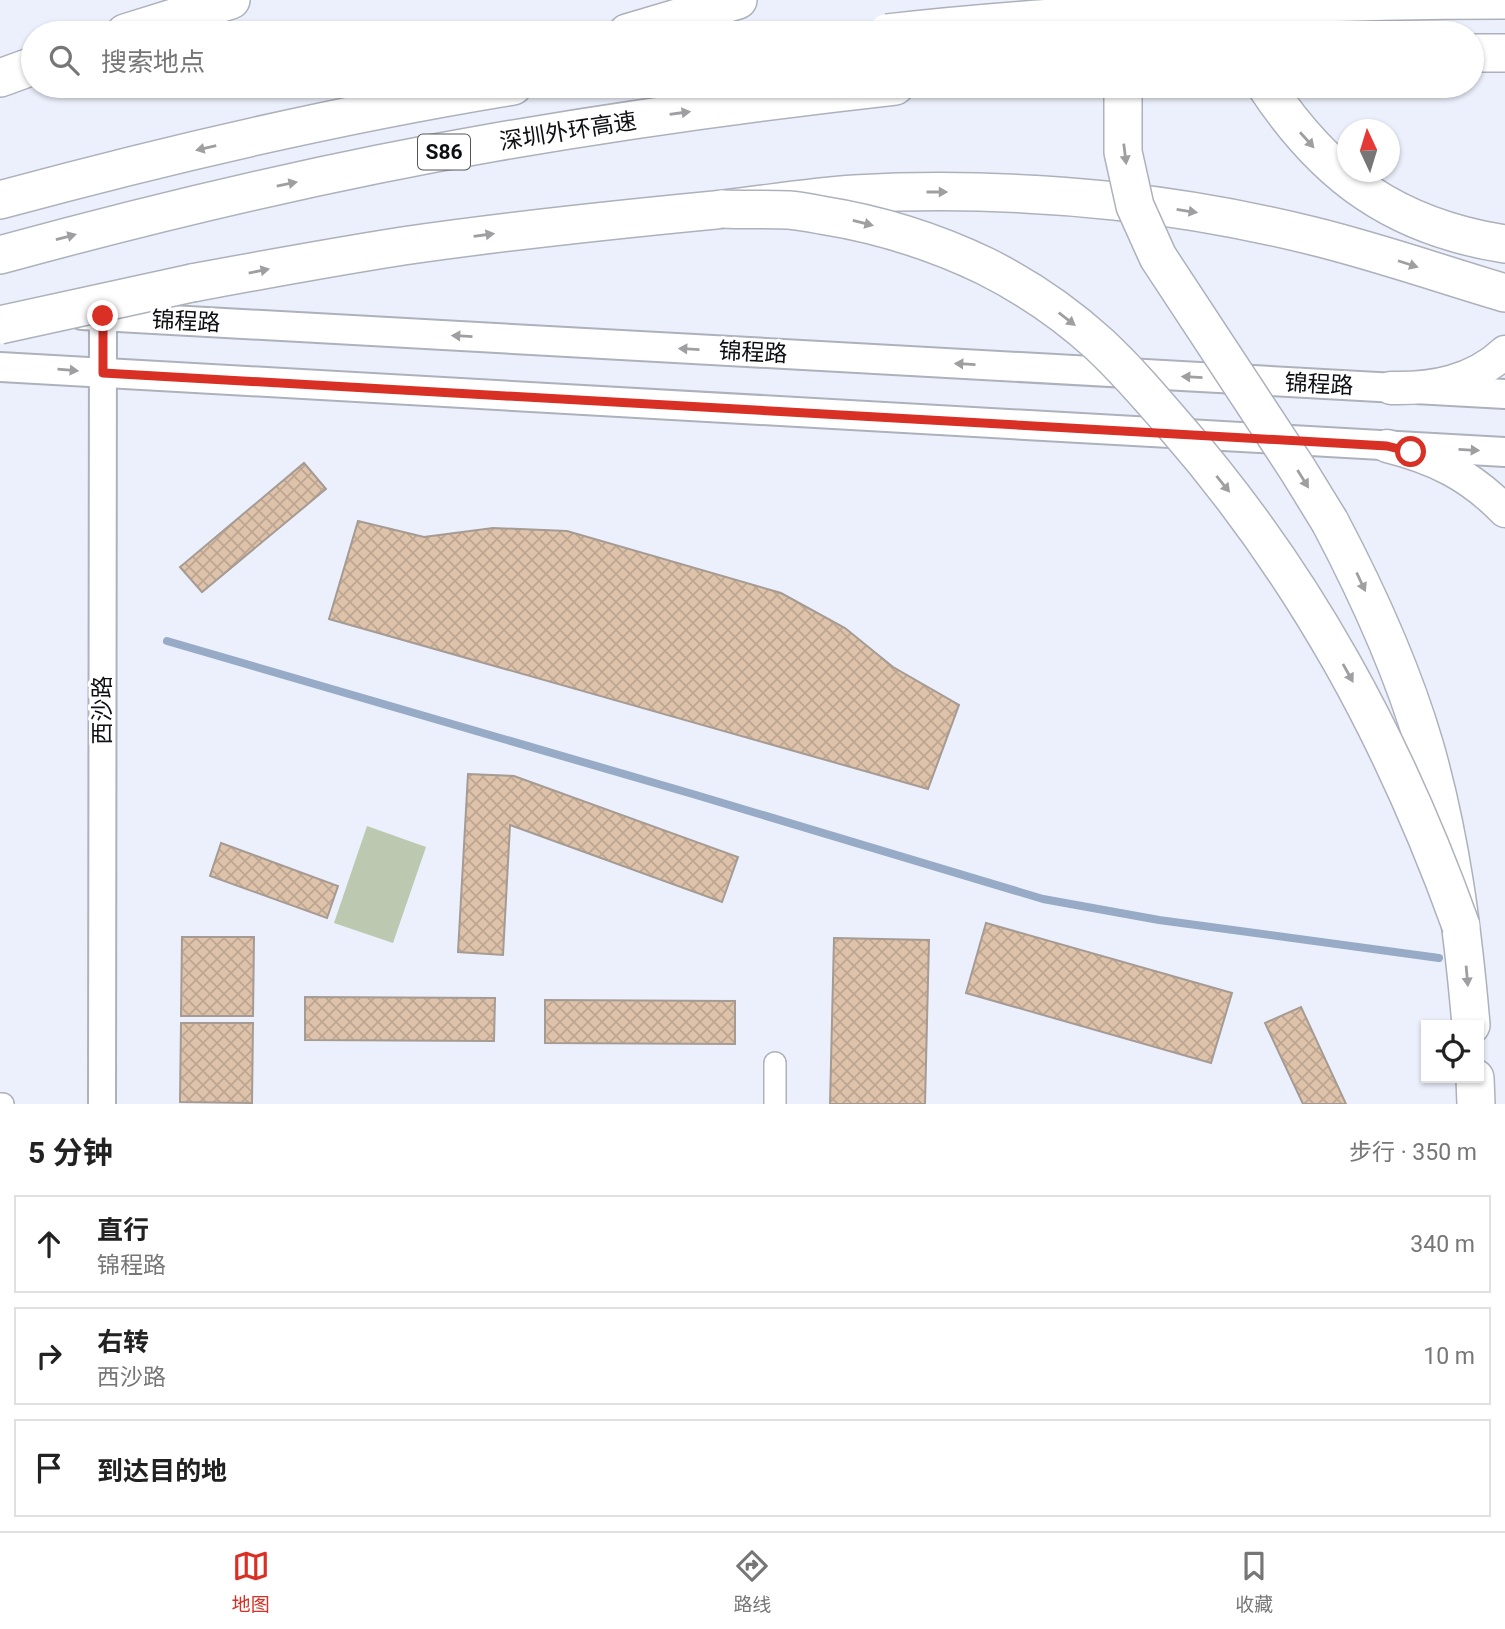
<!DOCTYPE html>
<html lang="zh">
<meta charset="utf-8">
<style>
:root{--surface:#fff;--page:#f2f2f2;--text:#222;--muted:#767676;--line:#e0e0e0;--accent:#d93025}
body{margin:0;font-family:Roboto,"Noto Sans SC",sans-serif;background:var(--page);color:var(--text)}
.controls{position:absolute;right:21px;bottom:21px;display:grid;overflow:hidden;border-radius:0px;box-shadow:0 2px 5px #0004}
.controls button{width:63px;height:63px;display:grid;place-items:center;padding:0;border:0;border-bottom:2px solid var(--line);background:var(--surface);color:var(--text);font:35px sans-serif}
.compass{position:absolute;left:1337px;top:119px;width:63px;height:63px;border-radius:50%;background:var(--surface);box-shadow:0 2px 5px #0004;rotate:356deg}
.stop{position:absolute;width:21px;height:21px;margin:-16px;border:5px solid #d93025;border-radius:50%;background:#fff}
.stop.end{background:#d93025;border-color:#fff;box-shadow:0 2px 7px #0008}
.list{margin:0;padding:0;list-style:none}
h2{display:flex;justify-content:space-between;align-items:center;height:91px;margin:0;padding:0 28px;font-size:30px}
h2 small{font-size:23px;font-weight:400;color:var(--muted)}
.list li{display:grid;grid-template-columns:46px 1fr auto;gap:21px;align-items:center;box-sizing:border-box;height:98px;margin:0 14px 14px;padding:0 14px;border:2px solid var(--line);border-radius:0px}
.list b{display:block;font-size:26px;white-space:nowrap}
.list p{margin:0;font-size:23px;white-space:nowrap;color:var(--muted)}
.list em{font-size:23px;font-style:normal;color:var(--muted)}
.icon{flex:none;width:38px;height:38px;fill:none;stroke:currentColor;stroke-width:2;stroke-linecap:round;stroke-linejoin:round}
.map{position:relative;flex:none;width:1505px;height:1104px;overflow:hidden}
.search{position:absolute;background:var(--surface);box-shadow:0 2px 5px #0004;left:21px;right:21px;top:21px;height:77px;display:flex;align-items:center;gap:18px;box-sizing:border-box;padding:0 24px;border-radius:38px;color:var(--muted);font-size:26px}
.sheet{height:427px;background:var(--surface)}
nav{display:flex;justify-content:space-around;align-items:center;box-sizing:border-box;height:98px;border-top:2px solid var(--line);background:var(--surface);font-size:19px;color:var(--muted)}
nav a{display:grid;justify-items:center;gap:4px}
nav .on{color:var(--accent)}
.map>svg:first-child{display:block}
.garden{fill:#bdc8b0}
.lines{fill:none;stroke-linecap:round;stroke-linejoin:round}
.stream{stroke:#97aac6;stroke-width:8}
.building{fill:url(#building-cross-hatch);stroke:#a59b93;stroke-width:2}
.minor-casing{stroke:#adb1bc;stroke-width:24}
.tertiary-casing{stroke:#adb1bc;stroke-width:30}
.secondary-casing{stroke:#adb1bc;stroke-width:32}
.primary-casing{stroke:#adb1bc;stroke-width:35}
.motorway-casing{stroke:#adb1bc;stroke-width:40}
.minor{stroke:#fff;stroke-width:21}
.tertiary{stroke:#fff;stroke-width:26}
.secondary{stroke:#fff;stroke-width:28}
.primary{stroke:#fff;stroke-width:32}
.motorway{stroke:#fff;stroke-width:37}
.motorway-bridge-casing{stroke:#adb1bc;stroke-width:40;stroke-linecap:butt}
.motorway-bridge{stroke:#fff;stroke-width:37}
.oneway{fill:#9f9fa1}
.route{stroke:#d93025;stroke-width:9}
.labels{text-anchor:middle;stroke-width:6;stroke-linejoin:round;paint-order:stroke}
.shield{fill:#fff;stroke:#56575a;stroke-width:2}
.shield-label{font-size:21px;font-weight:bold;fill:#0e0f13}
.street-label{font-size:23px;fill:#0e0f13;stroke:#fff}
</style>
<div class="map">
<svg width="1505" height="1104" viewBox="0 0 1505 1104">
<defs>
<pattern id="building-cross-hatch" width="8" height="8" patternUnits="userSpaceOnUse" patternTransform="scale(1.75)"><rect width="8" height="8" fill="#dec2aa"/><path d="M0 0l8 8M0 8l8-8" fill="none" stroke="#bda691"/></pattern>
</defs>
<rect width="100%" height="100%" fill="#ecf0fc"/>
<path class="garden" d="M367,826L426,847L393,943L334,923Z"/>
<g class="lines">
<path class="stream" d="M167,641L696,795L1043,899L1159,920L1439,958"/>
</g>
<path class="building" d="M304,463L326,489L202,592L180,567Z
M358,521L424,537L493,528L567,531L781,593L845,628L893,667L959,705L928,789L329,619Z
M468,774L514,776L738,857L722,902L510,825L503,955L458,952Z
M221,843L338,886L327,918L210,876Z
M986,923L1232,993L1211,1063L966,993Z
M182,937H254L253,1016H181Z
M834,938L929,940L925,1104H830Z
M305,997L495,998L494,1041L305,1040Z
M545,1000L735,1001V1044L545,1043Z
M1301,1007L1346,1104H1303L1265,1023Z
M181,1023H253L252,1103L180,1102Z"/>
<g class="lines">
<defs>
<path id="minor" d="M0,1104H3
M775,1104V1063"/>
<path id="tertiary" d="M102,1104L103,316"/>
<path id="secondary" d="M82,315L1505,394
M0,367L1505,452"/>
<path id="primary" d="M1391,388C1432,389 1473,382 1505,352
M1387,446C1435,458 1470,475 1505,511"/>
<path id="motorway" d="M1233,0L1243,33
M125,33L231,0
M627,33L738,0
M1472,53H1505
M0,78L33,66
M1266,86C1326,177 1396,227 1505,244
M0,200C169,154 341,114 513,86
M0,255C164,210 329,171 496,142C629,119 761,101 895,86
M192,283C262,270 333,257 403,246C507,231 611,220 715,210C762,205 808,197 855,194C942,189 1029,192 1115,201C1182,208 1248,220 1313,236C1378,252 1441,274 1505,293
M1330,522C1368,594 1402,668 1425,747C1451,838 1463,931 1471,1025
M1475,1078L1476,1104"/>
</defs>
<use href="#minor" class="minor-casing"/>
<use href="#tertiary" class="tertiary-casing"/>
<use href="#secondary" class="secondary-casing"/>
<use href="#primary" class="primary-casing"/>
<use href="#motorway" class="motorway-casing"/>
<use href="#minor" class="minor"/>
<use href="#tertiary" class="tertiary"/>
<use href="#secondary" class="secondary"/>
<use href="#primary" class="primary"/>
<use href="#motorway" class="motorway"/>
<defs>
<path id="motorway-bridge" d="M887,33C966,24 1046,18 1126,13C1252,4 1379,0 1505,0
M1125,86L1123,97V152L1135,206L1158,257L1298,470L1330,522
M722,209C744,210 767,209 789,210C800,211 811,213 821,215C878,224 933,241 985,266C1025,286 1065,313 1099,344C1126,369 1150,397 1174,425C1305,575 1394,740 1461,926
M0,325L192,283"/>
</defs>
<use href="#motorway-bridge" class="motorway-bridge-casing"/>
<use href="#motorway-bridge" class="motorway-bridge"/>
</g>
<defs><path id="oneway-solid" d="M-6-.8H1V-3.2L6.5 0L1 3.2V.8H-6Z" transform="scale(1.75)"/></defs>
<g class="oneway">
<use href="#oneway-solid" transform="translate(680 113) rotate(-8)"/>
<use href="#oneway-solid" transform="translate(1307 140) rotate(48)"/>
<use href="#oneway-solid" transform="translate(206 148) rotate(167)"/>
<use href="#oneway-solid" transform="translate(1125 154) rotate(83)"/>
<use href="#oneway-solid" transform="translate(287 184) rotate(-12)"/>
<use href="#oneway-solid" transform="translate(937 192)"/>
<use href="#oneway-solid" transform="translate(1187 211) rotate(9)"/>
<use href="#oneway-solid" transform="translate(863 223) rotate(14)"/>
<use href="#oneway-solid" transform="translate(484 235) rotate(-8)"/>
<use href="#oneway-solid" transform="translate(66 237) rotate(-15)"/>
<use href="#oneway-solid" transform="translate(1408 264) rotate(18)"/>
<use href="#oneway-solid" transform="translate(259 271) rotate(-11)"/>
<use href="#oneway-solid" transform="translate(1067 319) rotate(38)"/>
<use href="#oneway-solid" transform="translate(462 336) rotate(-177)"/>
<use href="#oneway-solid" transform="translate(689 349) rotate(-177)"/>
<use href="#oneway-solid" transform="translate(965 364) rotate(-177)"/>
<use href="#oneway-solid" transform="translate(68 370) rotate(5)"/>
<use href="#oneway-solid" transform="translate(1192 377) rotate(-177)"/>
<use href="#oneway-solid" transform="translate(1469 450) rotate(3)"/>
<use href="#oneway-solid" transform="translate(1303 479) rotate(58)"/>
<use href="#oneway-solid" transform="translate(1223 484) rotate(51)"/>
<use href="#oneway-solid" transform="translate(1361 582) rotate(65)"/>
<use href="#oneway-solid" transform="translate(1348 673) rotate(61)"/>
<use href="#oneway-solid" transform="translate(1467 976) rotate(85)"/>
</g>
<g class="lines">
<path class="route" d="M103,316V373L1387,446L1411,452"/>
</g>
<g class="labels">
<rect class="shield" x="418" y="134.5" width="52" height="35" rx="5"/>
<g class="shield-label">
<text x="444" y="159">S86</text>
</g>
<g class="street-label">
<text transform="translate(568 131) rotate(-9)" y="8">深圳外环高速</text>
<text transform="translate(186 321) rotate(3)" y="8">锦程路</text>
<text transform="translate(753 352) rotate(3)" y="8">锦程路</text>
<text transform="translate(1319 384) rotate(3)" y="8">锦程路</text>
<text transform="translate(102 710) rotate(-90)" y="8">西沙路</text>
</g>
</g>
</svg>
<div class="controls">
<button><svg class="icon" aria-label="locate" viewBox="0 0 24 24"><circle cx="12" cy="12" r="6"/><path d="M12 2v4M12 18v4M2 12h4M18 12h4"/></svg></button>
</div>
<svg class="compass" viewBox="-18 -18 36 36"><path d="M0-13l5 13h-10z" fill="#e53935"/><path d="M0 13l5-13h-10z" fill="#767676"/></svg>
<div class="stop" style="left:1411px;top:452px"></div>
<div class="stop end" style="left:103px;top:316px"></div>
<div class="search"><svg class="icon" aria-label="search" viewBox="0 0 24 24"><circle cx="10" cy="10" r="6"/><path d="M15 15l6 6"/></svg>搜索地点</div>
</div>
<section class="sheet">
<h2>5 分钟<small>步行 · 350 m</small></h2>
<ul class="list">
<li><svg class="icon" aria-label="ahead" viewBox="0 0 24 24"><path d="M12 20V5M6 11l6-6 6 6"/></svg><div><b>直行</b><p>锦程路</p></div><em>340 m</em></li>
<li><svg class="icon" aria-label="right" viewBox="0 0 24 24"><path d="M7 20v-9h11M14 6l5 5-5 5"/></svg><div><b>右转</b><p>西沙路</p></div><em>10 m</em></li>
<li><svg class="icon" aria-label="arrive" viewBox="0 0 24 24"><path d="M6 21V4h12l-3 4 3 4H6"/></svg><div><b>到达目的地</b></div></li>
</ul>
</section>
<nav>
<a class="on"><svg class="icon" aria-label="map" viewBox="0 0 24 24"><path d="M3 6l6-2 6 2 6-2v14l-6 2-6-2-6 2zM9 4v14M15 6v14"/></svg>地图</a>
<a><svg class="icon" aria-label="directions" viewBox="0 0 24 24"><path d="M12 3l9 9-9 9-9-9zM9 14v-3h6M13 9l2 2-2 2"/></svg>路线</a>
<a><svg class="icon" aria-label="saved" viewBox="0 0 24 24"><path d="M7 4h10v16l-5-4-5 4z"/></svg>收藏</a>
</nav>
